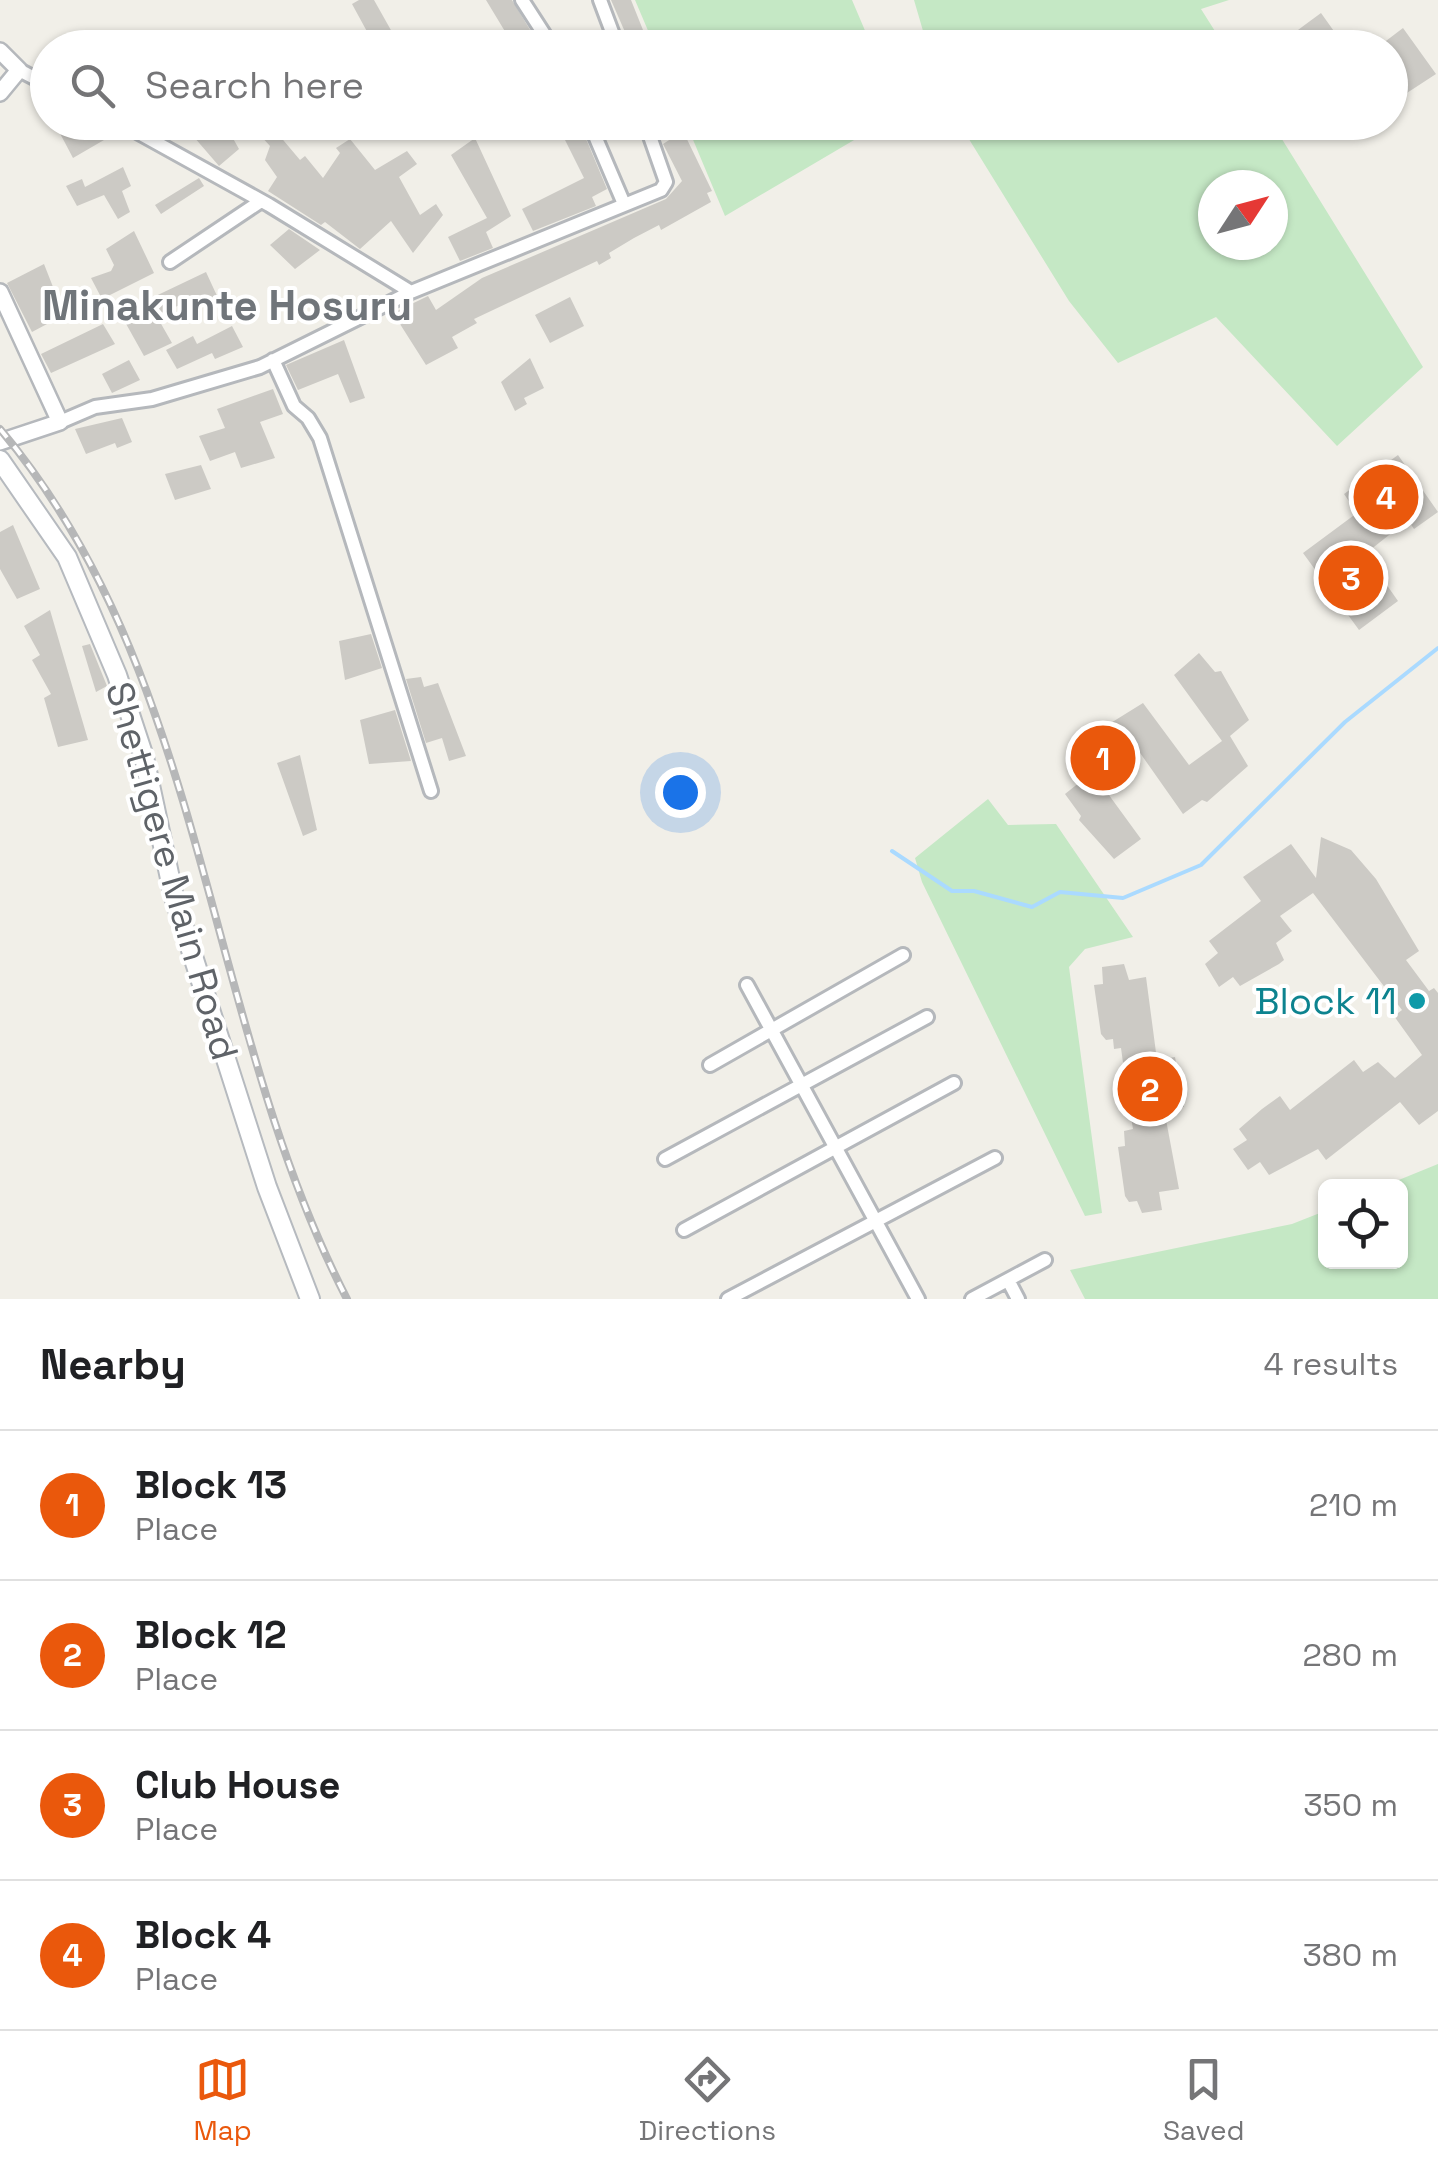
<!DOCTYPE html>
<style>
:root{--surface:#fff;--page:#f6f6f6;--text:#202124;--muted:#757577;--line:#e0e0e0;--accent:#ea580c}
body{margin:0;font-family:"Space Grotesk",sans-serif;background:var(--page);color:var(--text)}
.controls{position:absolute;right:30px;bottom:30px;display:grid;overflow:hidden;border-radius:15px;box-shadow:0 2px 8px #0004}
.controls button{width:90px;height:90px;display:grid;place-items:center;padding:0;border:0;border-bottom:2px solid var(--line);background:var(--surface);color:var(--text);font:50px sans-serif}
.compass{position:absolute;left:1198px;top:170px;width:90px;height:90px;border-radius:50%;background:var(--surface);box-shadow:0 2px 8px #0004;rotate:54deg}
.you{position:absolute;left:680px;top:792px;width:35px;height:35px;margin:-25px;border:8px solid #fff;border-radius:50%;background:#1a73e8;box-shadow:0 0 0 15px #1a73e833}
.badge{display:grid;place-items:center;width:65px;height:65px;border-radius:50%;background:var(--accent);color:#fff;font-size:32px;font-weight:700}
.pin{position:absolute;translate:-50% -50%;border:5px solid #fff;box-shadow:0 2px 10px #0006}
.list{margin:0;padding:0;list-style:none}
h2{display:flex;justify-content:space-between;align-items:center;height:130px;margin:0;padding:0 40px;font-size:42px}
h2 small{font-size:32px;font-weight:400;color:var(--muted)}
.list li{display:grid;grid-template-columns:65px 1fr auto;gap:30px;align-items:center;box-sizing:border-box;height:150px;padding:0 40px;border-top:2px solid var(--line)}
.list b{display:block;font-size:38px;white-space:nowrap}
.list p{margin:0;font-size:32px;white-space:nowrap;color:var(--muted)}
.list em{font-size:32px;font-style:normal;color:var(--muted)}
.icon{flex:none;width:55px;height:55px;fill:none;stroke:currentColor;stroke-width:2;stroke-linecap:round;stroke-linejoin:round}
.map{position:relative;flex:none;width:1438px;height:1299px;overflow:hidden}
.search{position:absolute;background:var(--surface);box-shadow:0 2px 8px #0004;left:30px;right:30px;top:30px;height:110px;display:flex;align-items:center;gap:25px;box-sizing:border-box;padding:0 35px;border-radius:55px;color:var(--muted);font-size:38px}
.sheet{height:730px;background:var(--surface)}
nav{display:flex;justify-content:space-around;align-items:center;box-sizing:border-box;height:140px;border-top:2px solid var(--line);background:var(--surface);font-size:28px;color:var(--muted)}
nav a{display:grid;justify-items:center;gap:5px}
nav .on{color:var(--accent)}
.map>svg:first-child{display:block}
.green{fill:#c5e8c5;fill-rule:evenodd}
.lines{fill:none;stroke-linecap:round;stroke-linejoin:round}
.stream{stroke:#aadaff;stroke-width:4}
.building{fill:#cccac5}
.minor-casing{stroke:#b5b8bc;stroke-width:18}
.tertiary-casing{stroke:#b5b8bc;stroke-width:20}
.secondary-casing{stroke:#b6babf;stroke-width:22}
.minor{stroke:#fff;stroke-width:12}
.tertiary{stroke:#fff;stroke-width:15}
.secondary{stroke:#fff;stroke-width:18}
.rail-casing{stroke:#b6b7b8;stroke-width:8}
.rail{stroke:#fff;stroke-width:4;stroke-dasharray:11;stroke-linecap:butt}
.culture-dot{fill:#0f9aa8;stroke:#fff;stroke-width:4}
.labels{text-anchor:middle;stroke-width:8;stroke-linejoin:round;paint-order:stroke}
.street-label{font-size:38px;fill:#5f6368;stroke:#fff}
.culture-label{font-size:38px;fill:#0d838f;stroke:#fff;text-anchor:end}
.quarter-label{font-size:42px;font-weight:bold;fill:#70757a;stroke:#fff}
</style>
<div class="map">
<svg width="1438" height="1299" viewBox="0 0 1438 1299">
<rect width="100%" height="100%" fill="#f1efe8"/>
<path class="green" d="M635,0H852L872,47H655Z
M914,0H1229L1201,9L1225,47L928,48Z
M686,123H883L725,216Z
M959,123H1272L1423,367L1337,446L1216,317L1118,363L1069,301ZM1213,185H1273V245H1213Z
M988,799L1008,825L1056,824L1133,937L1085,949L1069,967L1102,1213L1085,1216L922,882L915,858Z
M1438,1164V1299H1085L1070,1270L1292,1224L1325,1211L1326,1262H1400V1186H1384Z"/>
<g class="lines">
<path class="stream" d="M892,851L952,891H974L1032,907L1060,892L1123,898L1201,865L1345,722L1438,648"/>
</g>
<path class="building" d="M359,0H374L401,48H376L352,4Z
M486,0H512L541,48H515Z
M611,0H631L649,45L632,48Z
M1321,13L1346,48H1274L1306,24Z
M1403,28L1436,74L1390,104V48H1347L1368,33L1378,47Z
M54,122H70L72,128L97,122L104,140L73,158Z
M181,122H201L210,138L226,126L239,149L219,166Z
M248,122H268L300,160L305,156L323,178L340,153L336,148L350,139L375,170L407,151L417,164L399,177L420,215L436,204L443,215L413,253L391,221L360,249L325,222L321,225L268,191L277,177L265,160L270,146Z
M556,122H579L607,189L592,197L596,206L533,231L522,209L584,178Z
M683,131L712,191L707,193L711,202L661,230L659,225L634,238L609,253L611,258L599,265L597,261L474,319L477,323L452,337L458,348L426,365L393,313L428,296L436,310L482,278L666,199L682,181L663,144Z
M475,138L511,216L486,232L493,248L460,261L448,237L487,218L451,155Z
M123,167L131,186L122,191L130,212L118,219L104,195L77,206L66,186L82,179L85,187Z
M199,178L204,186L161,214L155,205Z
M289,229L320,250L295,269L270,245Z
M134,231L154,273L102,299L91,278L111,271L114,265L106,249Z
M44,264L64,315L32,332L7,283Z
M206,272L218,298L187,302L156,315L172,343L144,356L120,313Z
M570,297L584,326L550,343L535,315Z
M103,324L115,344L51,373L41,354Z
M232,326L243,347L215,359L212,353L177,369L166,350L193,336L197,344Z
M344,340L365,398L350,403L338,374L298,390L286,365Z
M530,358L544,388L524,398L527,404L515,411L501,382Z
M129,360L140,380L112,393L102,374Z
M273,389L283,414L260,422L275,458L241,468L235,452L210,461L199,436L225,428L217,409Z
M122,418L132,442L117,448L115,443L86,454L75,429Z
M1398,455L1438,512L1414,529L1408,520L1365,554L1398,601L1359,630L1303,553L1357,513L1344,494Z
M201,465L211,489L175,500L165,474Z
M13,525L40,589L17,599L0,569V532Z
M50,610L88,740L58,747L44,698L51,694L32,660L40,655L24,626Z
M371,634L382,668L345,680L339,641Z
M90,644L107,686L96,692L82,646Z
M1199,653L1215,672L1221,671L1249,720L1230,736L1248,766L1207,802L1202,800L1183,814L1138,750L1098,780L1141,839L1114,859L1079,820L1081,816L1065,794L1090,774L1076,754L1096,739L1093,734L1143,703L1189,765L1222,741L1174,675Z
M421,677L424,687L438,683L466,756L449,761L442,738L426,743L406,679Z
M395,710L411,761L369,764L360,720Z
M300,755L317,830L303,836L277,763Z
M1321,837L1351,850L1376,879L1419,951L1406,960L1429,991L1434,988L1438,993V1111L1419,1125L1400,1102L1326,1160L1318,1149L1269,1175L1260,1162L1248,1170L1233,1149L1247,1140L1239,1129L1262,1109L1280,1096L1290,1110L1354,1060L1363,1072L1378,1062L1395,1078L1422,1055L1394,1016L1402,1010L1313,893L1280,916L1292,931L1276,943L1284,960L1279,964L1240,986L1233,977L1219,987L1205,964L1218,953L1209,941L1261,901L1243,877L1291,844L1316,878Z
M1124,964L1129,980L1146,977L1157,1060L1175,1057L1184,1107L1164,1109L1179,1189L1159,1192L1162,1210L1142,1213L1137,1201L1129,1202L1125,1196L1118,1147L1125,1146L1124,1131L1133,1129L1129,1106H1123L1117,1071L1124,1070L1121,1048L1114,1049L1113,1039L1106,1040L1101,1034L1094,985L1103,984L1102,967Z"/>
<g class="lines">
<defs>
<path id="minor" d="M522,0L553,48
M600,0L618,48
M19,70L48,85
M119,122L269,205L411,292L661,190L666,182L645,122
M589,122L624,204
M170,262L261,201
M273,360L294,406L308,418L320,438L431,791
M60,422L95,407L152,399L260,367L411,292
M747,985L918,1299
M710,1065L903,955
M665,1159L927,1017
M684,1230L954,1083
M1008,1280L1018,1299
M728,1299L995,1158
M972,1299L1045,1260"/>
<path id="tertiary" d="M0,51L19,70L0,93
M0,292L60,422L0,442"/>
<path id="secondary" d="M0,460L67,557L117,675L144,757L174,897L267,1187L310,1299"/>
</defs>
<use href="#minor" class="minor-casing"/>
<use href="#tertiary" class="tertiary-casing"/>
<use href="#secondary" class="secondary-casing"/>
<use href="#minor" class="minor"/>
<use href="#tertiary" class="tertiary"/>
<use href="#secondary" class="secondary"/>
<defs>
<path id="rail" d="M0,429C209,677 203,1020 347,1299"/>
</defs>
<use href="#rail" class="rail-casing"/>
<use href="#rail" class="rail"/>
</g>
<circle class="culture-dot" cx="1417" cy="1001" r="10"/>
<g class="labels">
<g class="street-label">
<text transform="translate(172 871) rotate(74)" y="13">Shettigere Main Road</text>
</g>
<g class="culture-label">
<text x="1397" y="1014">Block 11</text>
</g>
<g class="quarter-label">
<text x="227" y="320">Minakunte Hosuru</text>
</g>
</g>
</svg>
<div class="controls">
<button><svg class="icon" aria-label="locate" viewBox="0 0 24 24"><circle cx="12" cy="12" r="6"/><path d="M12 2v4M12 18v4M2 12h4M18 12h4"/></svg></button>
</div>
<svg class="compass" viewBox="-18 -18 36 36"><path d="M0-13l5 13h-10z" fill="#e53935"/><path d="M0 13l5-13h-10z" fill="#757577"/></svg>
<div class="you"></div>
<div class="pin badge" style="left:1103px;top:758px">1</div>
<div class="pin badge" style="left:1150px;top:1089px">2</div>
<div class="pin badge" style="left:1351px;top:578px">3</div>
<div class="pin badge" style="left:1386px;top:497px">4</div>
<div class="search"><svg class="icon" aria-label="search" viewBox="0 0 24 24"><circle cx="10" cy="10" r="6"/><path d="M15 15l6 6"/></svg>Search here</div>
</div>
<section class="sheet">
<h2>Nearby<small>4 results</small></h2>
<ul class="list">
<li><span class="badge">1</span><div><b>Block 13</b><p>Place</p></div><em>210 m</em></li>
<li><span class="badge">2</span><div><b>Block 12</b><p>Place</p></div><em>280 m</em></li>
<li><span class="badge">3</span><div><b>Club House</b><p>Place</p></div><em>350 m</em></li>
<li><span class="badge">4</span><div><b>Block 4</b><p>Place</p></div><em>380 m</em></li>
</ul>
</section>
<nav>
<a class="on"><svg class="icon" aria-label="map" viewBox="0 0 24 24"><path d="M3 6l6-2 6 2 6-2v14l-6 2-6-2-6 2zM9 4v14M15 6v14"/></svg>Map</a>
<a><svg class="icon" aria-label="directions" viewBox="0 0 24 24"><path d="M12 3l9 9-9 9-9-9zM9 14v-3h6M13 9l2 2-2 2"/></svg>Directions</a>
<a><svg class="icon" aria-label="saved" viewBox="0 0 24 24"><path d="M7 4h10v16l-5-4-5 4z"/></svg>Saved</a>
</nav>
